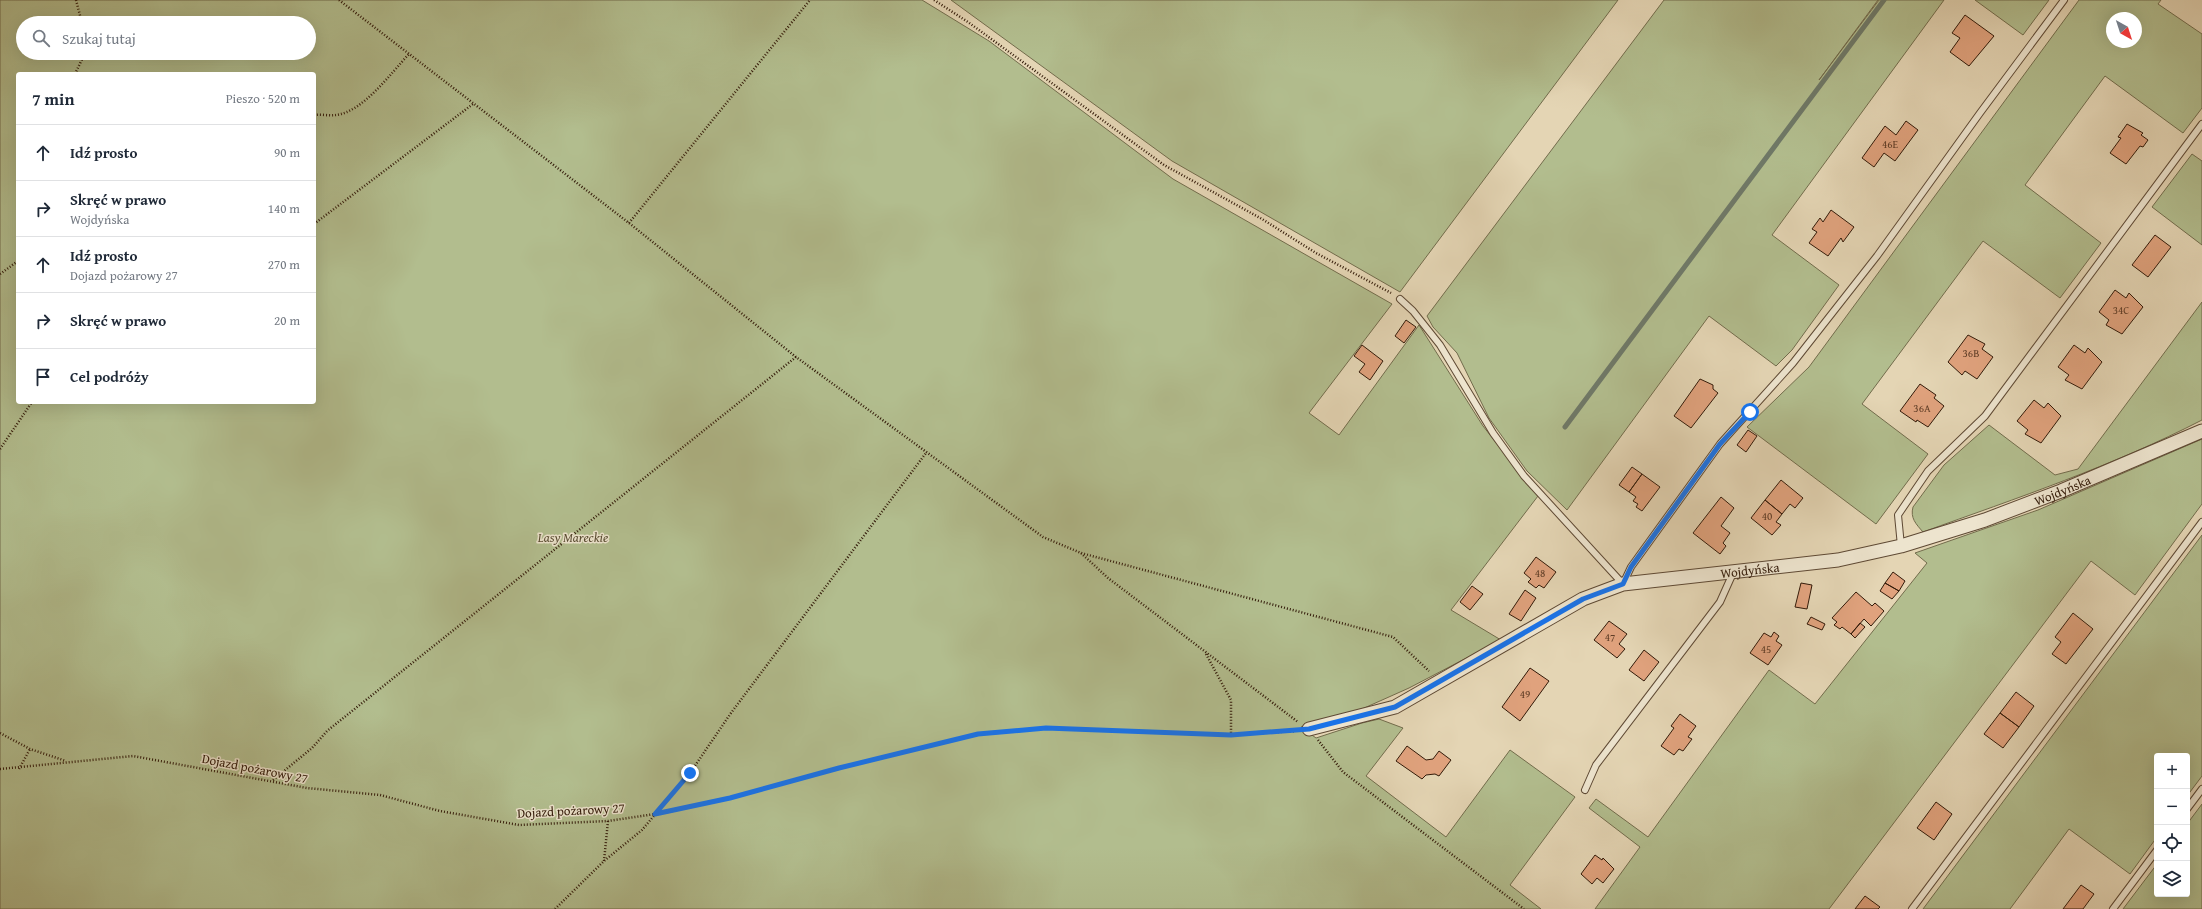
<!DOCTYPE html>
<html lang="pl">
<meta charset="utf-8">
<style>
:root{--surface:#fff;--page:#f6f6f7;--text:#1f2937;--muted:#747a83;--line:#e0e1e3}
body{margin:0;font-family:"Gentium Book Plus",serif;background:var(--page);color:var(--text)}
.controls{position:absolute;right:12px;bottom:12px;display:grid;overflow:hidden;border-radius:4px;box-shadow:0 4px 16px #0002}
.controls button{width:36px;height:36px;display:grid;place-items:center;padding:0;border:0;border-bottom:1px solid var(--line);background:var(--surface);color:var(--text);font:20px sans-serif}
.compass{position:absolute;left:2106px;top:12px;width:36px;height:36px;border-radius:50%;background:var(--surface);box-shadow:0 4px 16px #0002;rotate:141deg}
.stop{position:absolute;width:12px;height:12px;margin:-9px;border:3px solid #1a73e8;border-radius:50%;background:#fff}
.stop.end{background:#1a73e8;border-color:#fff;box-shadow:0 1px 4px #0008}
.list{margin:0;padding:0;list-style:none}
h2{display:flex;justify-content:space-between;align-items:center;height:52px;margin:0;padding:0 16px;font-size:17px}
h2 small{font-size:13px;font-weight:400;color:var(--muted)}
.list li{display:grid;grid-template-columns:26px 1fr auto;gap:12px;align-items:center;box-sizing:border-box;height:56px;padding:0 16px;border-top:1px solid var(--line)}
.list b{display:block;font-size:15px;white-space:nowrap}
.list p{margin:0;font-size:13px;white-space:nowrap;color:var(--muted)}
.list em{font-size:13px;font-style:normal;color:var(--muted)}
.icon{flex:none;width:22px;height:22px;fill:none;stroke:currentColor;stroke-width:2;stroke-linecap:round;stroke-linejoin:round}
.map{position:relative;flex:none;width:2202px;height:909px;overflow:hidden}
.search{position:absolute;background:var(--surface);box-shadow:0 4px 16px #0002;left:16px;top:16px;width:300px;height:44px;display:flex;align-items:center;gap:10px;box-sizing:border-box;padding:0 14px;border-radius:22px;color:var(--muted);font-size:15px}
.panel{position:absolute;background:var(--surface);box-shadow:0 4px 16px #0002;left:16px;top:72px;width:300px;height:332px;border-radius:4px}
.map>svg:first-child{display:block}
.green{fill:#b2bd8e;stroke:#726c4c;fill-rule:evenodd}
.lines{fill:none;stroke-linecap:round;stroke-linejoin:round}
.stream{stroke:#6f7968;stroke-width:5}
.building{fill:#e0a27d;stroke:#321a09}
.service-casing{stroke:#5e4934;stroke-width:8}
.minor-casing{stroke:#5e4934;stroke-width:15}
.path{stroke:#321a09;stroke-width:2.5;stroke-dasharray:1 2;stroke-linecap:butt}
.service{stroke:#ede4ce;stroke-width:6}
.minor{stroke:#ede4ce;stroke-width:13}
.route{stroke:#1a73e8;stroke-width:5}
.labels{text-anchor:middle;stroke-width:3;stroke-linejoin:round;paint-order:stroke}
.number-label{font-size:11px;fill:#5e3c26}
.street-label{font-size:13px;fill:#321a09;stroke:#ede4ce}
.park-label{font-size:13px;font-style:italic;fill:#584b31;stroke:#ede4ce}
</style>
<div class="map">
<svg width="2202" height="909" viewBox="0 0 2202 909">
<rect width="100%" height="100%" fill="#e4d5b4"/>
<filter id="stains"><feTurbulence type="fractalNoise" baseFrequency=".005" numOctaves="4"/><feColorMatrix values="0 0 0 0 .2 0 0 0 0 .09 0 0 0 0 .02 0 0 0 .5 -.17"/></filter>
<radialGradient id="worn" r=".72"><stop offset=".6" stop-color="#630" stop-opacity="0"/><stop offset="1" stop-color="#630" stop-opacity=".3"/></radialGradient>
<path class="green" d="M0,0H922L989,41L1173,179L1392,304L1309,413L1339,435L1419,325L1483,426L1538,496L1451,610L1501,640L1409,688L1362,709L1301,727L1316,738L1362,723L1379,719L1403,728L1366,776L1446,837L1510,750L1575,797L1510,885L1541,909H0ZM23,23H309V53H23ZM18,74H314V402H18Z
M951,0H1618L1400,292L1172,161Z
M1664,0H1878L1819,80L1879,0H1944L1772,235L1839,285L1792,350L1776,366L1709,316L1567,510L1527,471L1489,418L1457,353L1433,327L1427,316Z
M1975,0H2049L2023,35Z
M2079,0H2161L2158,4L2202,34V108L2183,133L2105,76L2025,185L2101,243L2060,298L1983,241L1862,404L1928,454L1876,524L1747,427L1809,367ZM2112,18H2136V42H2112Z
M2192,154L2202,161V245L2152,207Z
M2202,302V420C2113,466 2017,498 1923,532C1916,524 1910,518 1913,507L1944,465L1989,425L2055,475L2078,469Z
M2202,439V504L2135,595L2091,561L1829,909H1595L1640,847L1589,808L1596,799L1648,837L1769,670L1815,704L1927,563L1915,553L2038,510Z
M2202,535V776L2187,796V756H2157V837L2130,874L2069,829L2010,909H1923Z
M2202,804V909H2123L2157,864V894H2187V824Z"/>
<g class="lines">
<path class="stream" d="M1565,427L1884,0"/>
</g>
<path class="building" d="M1965,15L1994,36L1969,66L1950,52L1960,38L1952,33Z
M1906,121L1918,130L1895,161L1884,153L1874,167L1862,158L1885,126L1896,135Z
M2127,124L2143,133L2141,135L2148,140L2143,147L2140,146L2126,164L2110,153L2121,138L2118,137Z
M1831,210L1854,227L1843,242L1841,238L1828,256L1809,243L1817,232L1812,229L1820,218L1823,222Z
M2155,235L2171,247L2148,277L2132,265Z
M2115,290L2126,298L2129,293L2143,307L2122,334L2106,325L2109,320L2099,312Z
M1406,320L1416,327L1404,343L1395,336Z
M1968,335L1985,344L1982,349L1993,357L1977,379L1965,371L1962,375L1948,362Z
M1362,345L1383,361L1370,380L1359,372L1365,364L1354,356Z
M2074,345L2085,353L2088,348L2102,362L2082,389L2065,380L2069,375L2058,367Z
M1700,379L1713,385V389L1718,393L1691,428L1674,416Z
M1920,384L1936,395L1934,398L1944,406L1928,427L1917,420L1916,422L1900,411Z
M2034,400L2044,408L2048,403L2061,416L2041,443L2025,434L2028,430L2017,421Z
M1748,430L1757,436L1746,452L1737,445Z
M1632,467L1642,474L1629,492L1619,485Z
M1642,474L1660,487L1642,511L1636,507L1638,504L1633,501L1636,497L1629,492Z
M1781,480L1803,498L1795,508L1790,504L1782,514L1765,500Z
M1721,497L1734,508L1721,526L1730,533L1723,543L1726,546L1720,554L1693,533Z
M1765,500L1782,514L1776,522L1781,525L1772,535L1751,518Z
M1536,557L1556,572L1544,588L1539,585L1536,588L1528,582L1531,579L1524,573Z
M1893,572L1905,581L1899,591L1885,583Z
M1801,583L1812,585L1807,609L1795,607Z
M1885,583L1899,591L1892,599L1880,591Z
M1472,586L1483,594L1470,610L1460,602Z
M1525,590L1536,598L1521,621L1509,614Z
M1856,592L1872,606L1875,603L1884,611L1871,626L1864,619L1851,634L1842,627L1840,629L1834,625L1837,622L1832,618Z
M2073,613L2093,629L2066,664L2052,654L2061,642L2055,637Z
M1811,617L1825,624L1822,630L1807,624Z
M1609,621L1627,634L1619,644L1625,649L1617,658L1594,640Z
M1860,623L1865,627L1855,638L1851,634Z
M1774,632L1779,636L1776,641L1782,645L1768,665L1750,653L1764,633L1771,637Z
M1644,650L1659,662L1644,681L1629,670Z
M1530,668L1549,681L1520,721L1502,707Z
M2016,692L2034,706L2019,727L2000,713Z
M2000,713L2019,727L2003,748L1984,734Z
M1680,714L1696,726L1688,737L1692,739L1683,751L1679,749L1674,755L1661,746L1674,728L1671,726Z
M1407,746L1426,760L1433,759L1439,751L1451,760L1439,776L1435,774L1426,775L1422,779L1396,761Z
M1936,802L1952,814L1934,840L1917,828Z
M1595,855L1602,860L1603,858L1614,869L1603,883L1597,878L1592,884L1581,874Z
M2081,885L2094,894L2083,909H2063Z
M1865,896L1880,907L1878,909H1855Z"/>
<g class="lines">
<defs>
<path id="service" d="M1400,299L1413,311L1440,345L1493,433L1524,476L1623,584L1631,567L1720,444L1793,363L1877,256L1980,113L2064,0
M1901,546L1898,515L1928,471L1985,416L2202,124
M1585,790L1596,765L1720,602L1733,573
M2187,809L2202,789
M1912,909L2202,522
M2113,909L2157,850"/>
<g id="minor">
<path id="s1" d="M1309,729L1395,707L1583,599L1623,584L1838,560L1901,546L1985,520L2061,491L2202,431"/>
</g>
</defs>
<use href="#service" class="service-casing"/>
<use href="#minor" class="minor-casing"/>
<path class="path" d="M76,0L82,23
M339,0L629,223L796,357L1043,537L1081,553L1393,637L1429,671
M934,0L968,22L1164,165L1262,219L1316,253L1391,293
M75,74L85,53
M314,115C321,114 329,116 336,115C363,112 391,73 409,54
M629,223L810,0
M314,224L473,104
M0,274L18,261
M0,449L32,402
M1081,553L1108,578L1298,722
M1206,654L1231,700V735
M0,733L30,749L66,761
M1318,740L1343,772L1524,909
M0,769L133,756L307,788L380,795L440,811L519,825L608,821L655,814L730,798L839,768L978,734L1046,728L1231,735L1296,731
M19,769L30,749
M273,780L312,748L327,731L796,357
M604,861L608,821
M555,909L604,861L642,830L690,773L731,713L926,453"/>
<use href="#service" class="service"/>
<use href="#minor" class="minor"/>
</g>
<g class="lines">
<path class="route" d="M690,773L655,814L730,798L839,768L978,734L1046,728L1231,735L1309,729L1395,707L1583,599L1623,584L1631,567L1720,444L1750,412"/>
</g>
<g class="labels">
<g class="number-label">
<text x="1890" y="148">46E</text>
<text x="2121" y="314">34C</text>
<text x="1971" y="357">36B</text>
<text x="1922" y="412">36A</text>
<text x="1767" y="520">40</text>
<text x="1540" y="577">48</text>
<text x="1610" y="641">47</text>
<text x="1766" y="653">45</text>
<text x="1525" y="698">49</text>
</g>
<g class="street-label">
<text dy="5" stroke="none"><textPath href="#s1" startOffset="800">Wojdyńska</textPath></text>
<text dy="5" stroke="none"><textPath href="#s1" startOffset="476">Wojdyńska</textPath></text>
<text transform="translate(255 768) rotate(11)" y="5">Dojazd pożarowy 27</text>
<text transform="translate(571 810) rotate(-3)" y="5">Dojazd pożarowy 27</text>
</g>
<g class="park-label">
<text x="573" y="542">Lasy Mareckie</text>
</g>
</g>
<rect width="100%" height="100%" filter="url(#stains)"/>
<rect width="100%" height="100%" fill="url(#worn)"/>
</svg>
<div class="controls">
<button>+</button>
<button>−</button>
<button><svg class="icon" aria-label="locate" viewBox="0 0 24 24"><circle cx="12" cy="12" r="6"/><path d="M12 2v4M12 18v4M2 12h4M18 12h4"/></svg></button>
<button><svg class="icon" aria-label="layers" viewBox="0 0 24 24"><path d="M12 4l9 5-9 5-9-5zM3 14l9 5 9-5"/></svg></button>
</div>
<svg class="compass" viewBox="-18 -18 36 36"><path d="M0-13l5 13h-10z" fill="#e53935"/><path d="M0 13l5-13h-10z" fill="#747a83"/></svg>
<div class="stop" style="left:1750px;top:412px"></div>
<div class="stop end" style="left:690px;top:773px"></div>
<div class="search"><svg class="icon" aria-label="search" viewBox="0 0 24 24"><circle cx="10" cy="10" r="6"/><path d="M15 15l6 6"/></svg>Szukaj tutaj</div>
<section class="panel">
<h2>7 min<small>Pieszo · 520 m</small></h2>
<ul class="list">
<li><svg class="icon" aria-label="ahead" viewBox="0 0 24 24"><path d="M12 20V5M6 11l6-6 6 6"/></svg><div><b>Idź prosto</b></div><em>90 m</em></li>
<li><svg class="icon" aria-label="right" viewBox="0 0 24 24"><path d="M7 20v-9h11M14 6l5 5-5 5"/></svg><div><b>Skręć w prawo</b><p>Wojdyńska</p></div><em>140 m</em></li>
<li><svg class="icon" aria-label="ahead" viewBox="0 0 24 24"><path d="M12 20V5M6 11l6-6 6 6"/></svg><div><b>Idź prosto</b><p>Dojazd pożarowy 27</p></div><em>270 m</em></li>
<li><svg class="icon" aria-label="right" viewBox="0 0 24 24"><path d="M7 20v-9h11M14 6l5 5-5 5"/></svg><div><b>Skręć w prawo</b></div><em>20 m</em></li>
<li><svg class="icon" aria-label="arrive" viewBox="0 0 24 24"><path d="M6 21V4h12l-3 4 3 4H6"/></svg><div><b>Cel podróży</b></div></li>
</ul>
</section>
</div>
